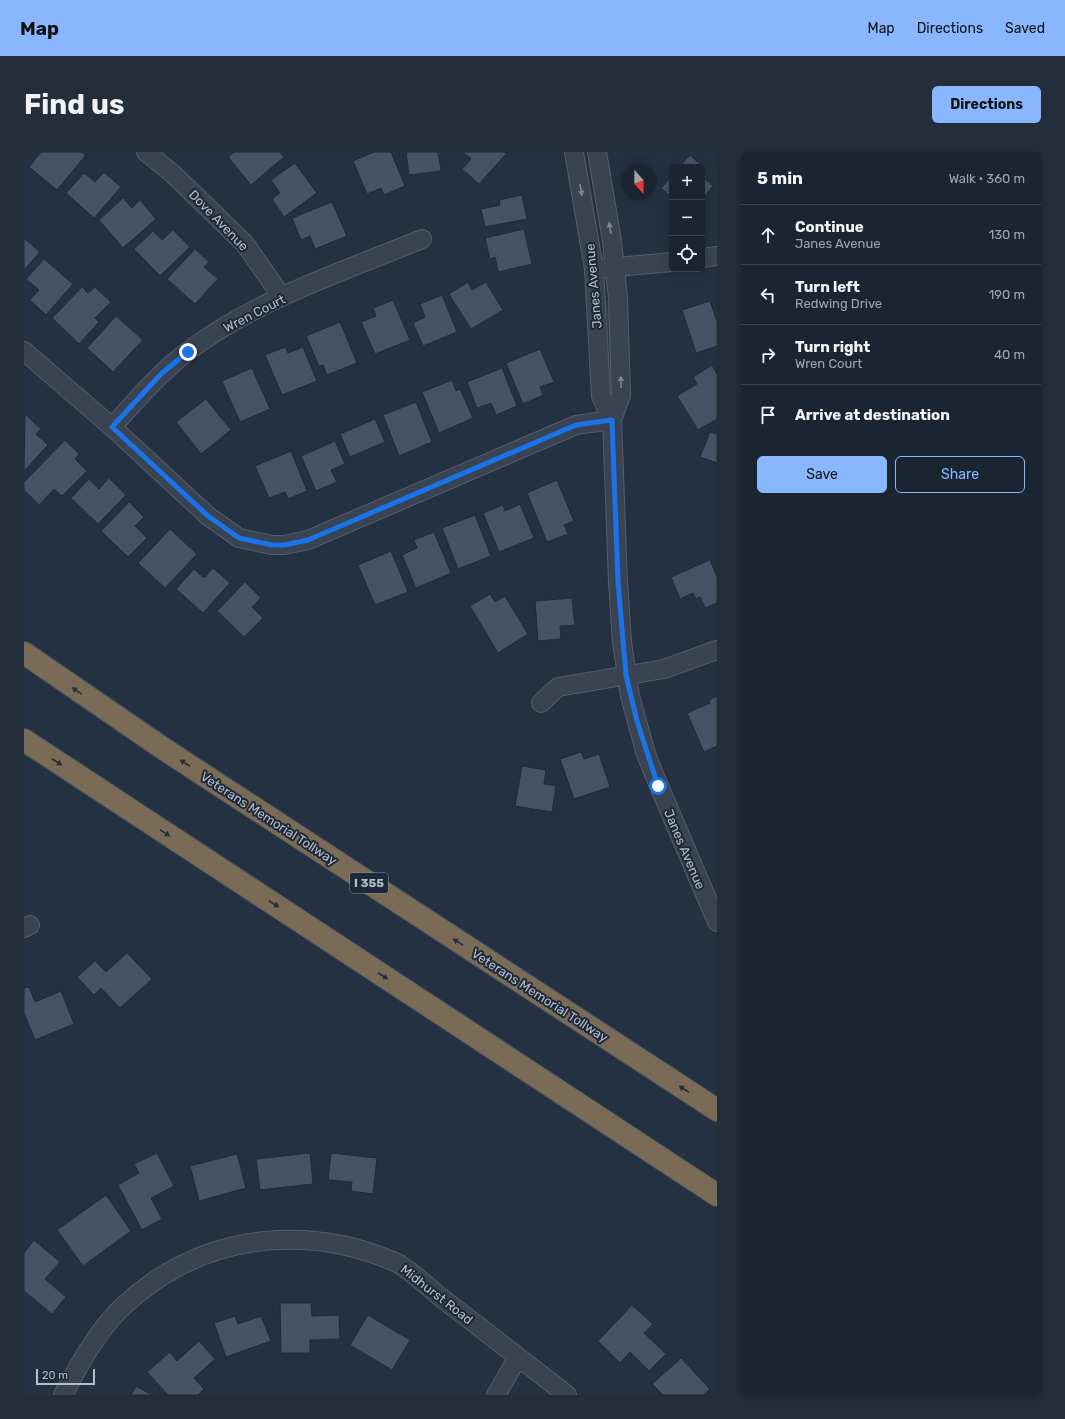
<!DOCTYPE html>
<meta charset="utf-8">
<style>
:root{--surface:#1b2532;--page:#242d3a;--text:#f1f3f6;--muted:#a0a5ac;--line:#39424d;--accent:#88b7ff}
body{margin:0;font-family:Rubik,sans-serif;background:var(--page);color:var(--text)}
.controls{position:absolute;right:12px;top:12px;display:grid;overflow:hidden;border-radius:6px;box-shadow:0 2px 10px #0003}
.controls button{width:36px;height:36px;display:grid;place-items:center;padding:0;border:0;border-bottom:1px solid var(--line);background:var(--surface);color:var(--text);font:20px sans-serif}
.compass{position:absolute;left:597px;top:12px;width:36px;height:36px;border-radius:50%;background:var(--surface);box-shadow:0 2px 10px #0003;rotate:159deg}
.scale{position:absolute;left:12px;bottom:10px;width:59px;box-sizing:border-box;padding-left:4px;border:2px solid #b6becc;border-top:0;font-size:11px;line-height:14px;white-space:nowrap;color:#b6becc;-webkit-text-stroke:3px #1d2838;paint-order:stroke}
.stop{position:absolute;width:12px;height:12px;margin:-9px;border:3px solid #1a73e8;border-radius:50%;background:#fff}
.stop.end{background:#1a73e8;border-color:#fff;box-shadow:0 1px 4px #0008}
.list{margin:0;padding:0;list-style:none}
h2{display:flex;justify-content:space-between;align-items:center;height:52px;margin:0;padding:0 16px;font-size:17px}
h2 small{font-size:13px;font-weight:400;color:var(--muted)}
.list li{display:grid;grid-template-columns:26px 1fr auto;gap:12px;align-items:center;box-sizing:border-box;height:60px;padding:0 16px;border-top:1px solid var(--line)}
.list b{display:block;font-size:15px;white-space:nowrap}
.list p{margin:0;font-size:13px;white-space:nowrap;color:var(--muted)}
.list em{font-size:13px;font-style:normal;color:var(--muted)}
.actions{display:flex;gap:8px;padding:12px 16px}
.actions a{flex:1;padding:9px 0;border:1px solid var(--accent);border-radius:6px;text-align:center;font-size:14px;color:var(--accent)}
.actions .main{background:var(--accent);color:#111}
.icon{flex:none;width:22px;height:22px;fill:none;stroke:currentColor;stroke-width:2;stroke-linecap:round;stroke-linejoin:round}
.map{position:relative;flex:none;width:693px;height:1243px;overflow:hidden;border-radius:6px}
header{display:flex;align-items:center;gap:24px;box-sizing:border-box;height:56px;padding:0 20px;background:var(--accent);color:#111}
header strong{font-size:19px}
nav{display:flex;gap:22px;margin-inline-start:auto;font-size:14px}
.intro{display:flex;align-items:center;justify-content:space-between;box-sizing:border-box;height:96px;padding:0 24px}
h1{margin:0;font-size:28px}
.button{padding:10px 18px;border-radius:6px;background:var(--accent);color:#111;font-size:14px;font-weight:700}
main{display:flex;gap:24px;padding:0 24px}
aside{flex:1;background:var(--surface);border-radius:6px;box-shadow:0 2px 10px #0003}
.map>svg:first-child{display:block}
.green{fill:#264044}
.building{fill:#465367;stroke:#1f2a39}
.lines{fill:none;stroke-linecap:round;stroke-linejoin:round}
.minor-casing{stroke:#545e6c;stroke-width:20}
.motorway-casing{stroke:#434e5c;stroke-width:24}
.minor{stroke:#394352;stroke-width:18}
.motorway{stroke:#796b55;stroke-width:22}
.oneway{fill:#7e8795}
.oneway2{fill:#262f3b}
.route{stroke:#1a73e8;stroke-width:5}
.labels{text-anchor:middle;stroke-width:4;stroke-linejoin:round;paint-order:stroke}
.shield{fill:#1d2838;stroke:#8891a0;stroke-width:1}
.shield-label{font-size:12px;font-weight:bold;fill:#b6becc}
.street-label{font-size:13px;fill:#b6becc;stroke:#1d2838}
</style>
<header>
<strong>Map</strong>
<nav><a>Map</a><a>Directions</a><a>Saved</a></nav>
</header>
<div class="intro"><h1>Find us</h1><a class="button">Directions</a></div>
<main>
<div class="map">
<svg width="693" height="1243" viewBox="0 0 693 1243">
<rect width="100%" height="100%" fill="#243143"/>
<path class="green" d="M583,148H588L589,242H585L580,164Z"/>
<path class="building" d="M17,0H57L62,3L33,38L5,15Z
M210,0H256L260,5L227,33L204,5Z
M350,0H367L381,34L360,43L357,36L343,42L329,9Z
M382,0H414L417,19L385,23Z
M439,0H480L482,2L455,32L438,17L447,7Z
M666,3L682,18L678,22V15H655Z
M271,11L293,41L260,65L248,47L256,41L247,28Z
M80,20L97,35L70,66L42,41L60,21L71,30Z
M648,24V46L637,36Z
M678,24L689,34L678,47Z
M498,43L503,67L461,75L457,57L476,53L475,48Z
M99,46L108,56L116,48L132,67L99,96L75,68Z
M308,50L323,84L291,97L286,84L277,88L268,66Z
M500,77L508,112L474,120L471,105L466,107L461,86Z
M149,78L166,95L136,124L110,97L129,79L138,88Z
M0,86L16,100L0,118Z
M171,97L185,110L180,115L194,127L171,152L143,127Z
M20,107L49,132L22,163L6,148L15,138L2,127Z
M444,130L448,138L462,130L479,158L447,177L425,142Z
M58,135L64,141L71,135L87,150L71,166L75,170L55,192L28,166Z
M418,143L433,180L399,194L389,171L401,165L396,152Z
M369,148L386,188L351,202L337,170L352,164L349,156Z
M686,149L693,170V194L672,201L658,158Z
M92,164L119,188L89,220L63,196Z
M316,170L333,211L303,223L299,213L295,214L282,184Z
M261,195L264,201L279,195L293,229L258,243L241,203Z
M516,197L530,230L516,235L519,243L499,252L482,211Z
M688,213L693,222V267L674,278L653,244L673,232L669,225Z
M228,216L246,257L216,270L198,229Z
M478,216L493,254L472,263L467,251L453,256L443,230Z
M428,228L432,239L436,237L449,266L415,281L398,240Z
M182,247L207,278L177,302L152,270Z
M392,250L408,290L375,304L359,263Z
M1,262L17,277L12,282L24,293L0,319Z
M351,267L361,290L326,305L316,282Z
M686,280L693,282V311L676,305Z
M41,288L55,302L51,307L63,319L38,344L30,337L15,353L0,338V330Z
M311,289L321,312L307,318L313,330L292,339L277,304Z
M267,299L283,339L264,347L261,340L245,346L231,314Z
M85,326L102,343L74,372L47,346L65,327L75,337Z
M533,328L550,369L540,373L544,382L523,390L503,341Z
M105,350L120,365L111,374L123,386L104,405L77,379Z
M496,352L510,386L475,400L459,361L479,353L481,359Z
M451,363L467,404L434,417L418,376Z
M146,377L173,402L141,436L114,411Z
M410,380L427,421L392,436L378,403L393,396L390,388Z
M367,399L384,440L351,453L334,413Z
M686,408L693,425V451L681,456L676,445L672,447L669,441L656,447L647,425Z
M189,416L206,431L179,461L152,437L170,417L180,426Z
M221,430L237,446L228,455L239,466L220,485L193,459Z
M466,442L471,450L481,444L504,482L474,501L446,454Z
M548,446L551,473L536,474L537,487L514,489L511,449Z
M693,544V594L680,600L663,561L686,551L685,548Z
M557,600L560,607L575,602L586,635L550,647L536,607Z
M498,614L522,618L520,632L532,634L528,660L491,654Z
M103,801L128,827L96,856L77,836L70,843L53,825L71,809L82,820Z
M5,835L11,850L37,839L50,872L11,888L0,861V836Z
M133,1001L150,1034L127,1046L138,1067L118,1078L94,1033L115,1021L110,1012Z
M286,1001L289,1032L236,1038L232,1007Z
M307,1001L353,1006L349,1042L327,1039L328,1030L304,1028Z
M213,1002L222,1036L175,1049L166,1014Z
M82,1043L107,1079L59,1114L33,1078Z
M10,1088L36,1110L21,1127L42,1145L28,1162L0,1139V1101Z
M256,1151H287L288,1164L315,1163L316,1187L286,1188V1201H257Z
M608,1153L629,1172L620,1181L642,1202L625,1219L606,1200L596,1211L574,1189Z
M344,1163L386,1188L368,1218L326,1193Z
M211,1164L214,1172L237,1164L247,1189L202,1205L190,1171Z
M175,1189L191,1207L170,1226L180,1237L174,1243H144L123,1220L146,1200L153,1209Z
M657,1206L686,1237L679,1243H639L628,1232Z
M112,1234L128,1243H107Z"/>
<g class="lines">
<defs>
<path id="minor" d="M122,0L148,21L221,92L258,145
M550,0L570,117L577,244L588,268L594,430L598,490L606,544L622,602L635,634L693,770
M573,0L588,89L594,146L597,243L588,268
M678,106L693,104
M581,116L648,110
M0,199L88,275L184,364L215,386L248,393H260L284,388L552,273L588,268
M88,275C112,249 135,221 163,200C231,148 320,119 398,87
M517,551L534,535L640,517L693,498
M0,776L6,773
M39,1243C53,1217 67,1190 87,1167C97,1155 109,1145 121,1136C193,1081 288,1074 371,1110C385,1116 407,1138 420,1148C461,1179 502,1211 543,1243
M472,1243L494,1205"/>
<path id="motorway" d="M0,501L140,597L693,958
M0,588L693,1043"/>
</defs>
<use href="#minor" class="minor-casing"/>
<use href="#motorway" class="motorway-casing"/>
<use href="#minor" class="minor"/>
<use href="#motorway" class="motorway"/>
</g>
<defs><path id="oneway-solid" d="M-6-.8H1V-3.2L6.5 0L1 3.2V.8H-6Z"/></defs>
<g class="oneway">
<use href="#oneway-solid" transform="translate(557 38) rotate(80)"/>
<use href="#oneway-solid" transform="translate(586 76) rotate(-99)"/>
<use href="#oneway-solid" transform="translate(597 230) rotate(-92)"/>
</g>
<g class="oneway2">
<use href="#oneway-solid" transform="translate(53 539) rotate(-145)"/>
<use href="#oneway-solid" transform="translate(33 610) rotate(33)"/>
<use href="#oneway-solid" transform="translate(161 611) rotate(-147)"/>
<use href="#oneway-solid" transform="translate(141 681) rotate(33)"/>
<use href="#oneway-solid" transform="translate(250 752) rotate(33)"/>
<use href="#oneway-solid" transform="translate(434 790) rotate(-147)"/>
<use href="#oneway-solid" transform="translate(359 824) rotate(33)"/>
<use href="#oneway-solid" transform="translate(660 937) rotate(-147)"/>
</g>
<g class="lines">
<path class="route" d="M164,200L138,221L88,275L184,364L215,386L248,393H260L284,388L552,273L588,268L594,430L602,523L613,569L634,634"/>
</g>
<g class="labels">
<rect class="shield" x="326" y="721" width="38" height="20" rx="3"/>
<g class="shield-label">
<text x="345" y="735">I 355</text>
</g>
<g class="street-label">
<text transform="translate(195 68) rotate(46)" y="5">Dove Avenue</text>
<text transform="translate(569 134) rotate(-95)" y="5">Janes Avenue</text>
<text transform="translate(230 161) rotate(-27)" y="5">Wren Court</text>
<text transform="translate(245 666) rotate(33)" y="5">Veterans Memorial Tollway</text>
<text transform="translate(661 697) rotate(67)" y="5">Janes Avenue</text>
<text transform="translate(516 843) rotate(33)" y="5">Veterans Memorial Tollway</text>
<text transform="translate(413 1142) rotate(38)" y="5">Midhurst Road</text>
</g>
</g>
</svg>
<div class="controls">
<button>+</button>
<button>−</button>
<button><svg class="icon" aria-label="locate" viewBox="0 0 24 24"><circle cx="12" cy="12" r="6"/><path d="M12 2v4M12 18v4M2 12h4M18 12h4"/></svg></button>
</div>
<svg class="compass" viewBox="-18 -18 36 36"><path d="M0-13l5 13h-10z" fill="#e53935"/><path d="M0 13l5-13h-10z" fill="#a0a5ac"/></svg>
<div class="scale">20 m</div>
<div class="stop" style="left:634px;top:634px"></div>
<div class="stop end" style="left:164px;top:200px"></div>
</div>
<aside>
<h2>5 min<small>Walk · 360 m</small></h2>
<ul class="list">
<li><svg class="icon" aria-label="ahead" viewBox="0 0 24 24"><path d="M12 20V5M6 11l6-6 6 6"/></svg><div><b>Continue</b><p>Janes Avenue</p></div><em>130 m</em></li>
<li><svg class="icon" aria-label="left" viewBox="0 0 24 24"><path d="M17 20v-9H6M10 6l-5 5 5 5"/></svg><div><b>Turn left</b><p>Redwing Drive</p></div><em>190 m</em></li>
<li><svg class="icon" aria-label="right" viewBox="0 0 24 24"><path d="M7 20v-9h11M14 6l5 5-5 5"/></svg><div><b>Turn right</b><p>Wren Court</p></div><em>40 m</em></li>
<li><svg class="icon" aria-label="arrive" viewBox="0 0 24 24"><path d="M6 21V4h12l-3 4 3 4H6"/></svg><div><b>Arrive at destination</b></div></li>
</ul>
<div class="actions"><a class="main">Save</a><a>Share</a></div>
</aside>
</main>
